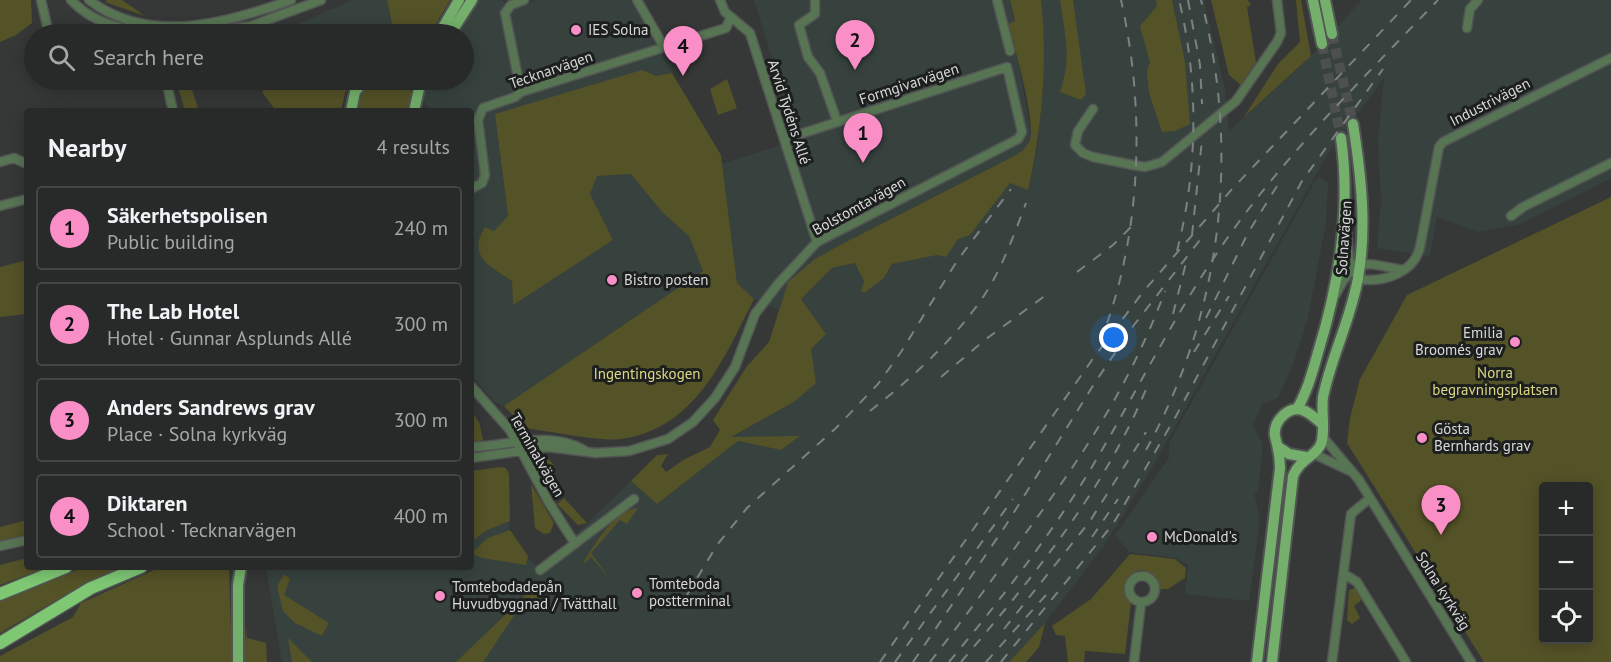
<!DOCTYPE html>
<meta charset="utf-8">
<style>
:root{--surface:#282a29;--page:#343635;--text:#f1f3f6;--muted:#a5a7a8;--line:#444646;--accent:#fa8fc7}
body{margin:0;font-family:"PT Sans",sans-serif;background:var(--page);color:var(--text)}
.controls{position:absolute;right:18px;bottom:18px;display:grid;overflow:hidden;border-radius:6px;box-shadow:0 3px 15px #0003}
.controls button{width:54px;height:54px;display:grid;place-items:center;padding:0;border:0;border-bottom:2px solid var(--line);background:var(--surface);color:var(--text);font:30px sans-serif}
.you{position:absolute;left:1114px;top:338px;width:21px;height:21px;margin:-15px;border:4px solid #fff;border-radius:50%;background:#1a73e8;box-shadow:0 0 0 9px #1a73e833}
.badge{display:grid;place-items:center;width:39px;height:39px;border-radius:50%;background:var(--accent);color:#111;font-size:20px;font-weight:700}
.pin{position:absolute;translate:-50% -50px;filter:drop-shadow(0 2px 3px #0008)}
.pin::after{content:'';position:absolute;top:32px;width:21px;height:18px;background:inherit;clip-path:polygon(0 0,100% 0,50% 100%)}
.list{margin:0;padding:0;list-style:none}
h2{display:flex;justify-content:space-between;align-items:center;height:78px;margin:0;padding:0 24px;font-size:26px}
h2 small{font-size:20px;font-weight:400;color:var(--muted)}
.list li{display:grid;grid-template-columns:39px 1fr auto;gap:18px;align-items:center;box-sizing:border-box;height:84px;margin:0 12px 12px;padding:0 12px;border:2px solid var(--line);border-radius:6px}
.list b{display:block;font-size:22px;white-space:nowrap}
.list p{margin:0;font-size:20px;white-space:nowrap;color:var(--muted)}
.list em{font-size:20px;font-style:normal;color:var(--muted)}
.icon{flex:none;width:33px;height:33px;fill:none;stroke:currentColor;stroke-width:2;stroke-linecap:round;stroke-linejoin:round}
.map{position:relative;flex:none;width:1611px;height:662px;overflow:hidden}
.search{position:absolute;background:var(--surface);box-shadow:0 3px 15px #0003;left:24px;top:24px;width:450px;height:66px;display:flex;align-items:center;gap:15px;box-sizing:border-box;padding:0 21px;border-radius:33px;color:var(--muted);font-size:22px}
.panel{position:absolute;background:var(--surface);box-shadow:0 3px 15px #0003;left:24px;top:108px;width:450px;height:462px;border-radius:6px}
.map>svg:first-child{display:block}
.built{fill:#37423f}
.green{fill:#545227;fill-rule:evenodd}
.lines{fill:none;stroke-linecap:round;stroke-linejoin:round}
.major-tunnel{stroke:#4d504f;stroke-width:10;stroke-dasharray:10 5;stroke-linecap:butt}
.minor-casing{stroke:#525554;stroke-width:11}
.major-casing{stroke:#525554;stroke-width:14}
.highway-casing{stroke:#525554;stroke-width:15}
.minor{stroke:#577453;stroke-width:8}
.major{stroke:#74b06b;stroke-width:10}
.highway{stroke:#7ec874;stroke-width:12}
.rail{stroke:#7e8180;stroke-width:2;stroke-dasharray:10 10;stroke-linecap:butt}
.poi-dot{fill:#fa8fc7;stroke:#1d1f1e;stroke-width:2}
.labels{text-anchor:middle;stroke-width:6;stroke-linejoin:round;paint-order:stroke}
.poi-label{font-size:15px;fill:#d8dada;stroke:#1d1f1e;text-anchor:start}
.street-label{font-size:15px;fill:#d8dada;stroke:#1d1f1e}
.park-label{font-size:15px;fill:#dcd985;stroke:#1d1f1e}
</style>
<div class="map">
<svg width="1611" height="662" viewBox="0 0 1611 662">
<rect width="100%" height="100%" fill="#353837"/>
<path class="built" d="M353,0H387L393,29L382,34H289L286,29Z
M475,0H502L510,9L538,0H631L672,73L495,114L508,217L494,232L485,227L489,266L512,281L513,305L590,194L596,176L631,174L662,212L689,236L703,271L504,406L495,402L471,376V111H431L423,100L426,80H464V34H453Z
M754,0H1010L1015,22L1008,24L1017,55L1031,135L1029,144L1018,154L842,244L788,282L779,310L754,299L737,283L722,164L797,140Z
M1041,0H1204L1225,89L1229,131L1304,63L1362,0H1611V178L1521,224L1478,232L1437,217L1430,257L1377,248L1381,201L1378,141L1384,78L1327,155L1153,466L1107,541L1045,623L1009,662H282L266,567H471V471L509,482V532L520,551L540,569L631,481L657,504L738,441L781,450L799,437L730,438L794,402L811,349L826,334L801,299L832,268L855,263L864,281L861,291L884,278L892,264L937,254L946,257L958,238L970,235L1010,183L1028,189L1037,149L1043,91Z
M1318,176L1328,183L1326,223L1308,317L1295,359L1278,398L1262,404L1253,425L1262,443V455L1258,491L1254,494L1260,518L1249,601L1185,594L1188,565L1176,558L1129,552L1115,535L1169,458V443Z"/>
<path class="green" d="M0,0H31L32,23L16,35L0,42Z
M107,0H122L145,16L105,2Z
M387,0H450L430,34H382L393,29Z
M1010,0H1041C1048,64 1042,128 1028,190L1010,183L970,235L958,239L946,257L937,255L892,264L884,278L864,293L861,291L864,281L855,263L832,268L801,299L826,334L811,349L816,383L794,402L731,437L800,436L781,450L738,441L657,504L631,481L657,455L668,454L661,466L666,472L683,460L710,447L720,430L713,420L747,366L769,342L788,282L815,259L842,244L1018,154C1024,149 1030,144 1031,135C1032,108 1016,52 1008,24L1015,21Z
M1060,0H1073L1086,94L1081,100L1060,92C1072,56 1065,36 1060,0Z
M1156,0H1172L1185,62L1190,124L1175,131L1162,132L1149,93L1147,71L1150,62L1140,26L1157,6Z
M1211,0H1248L1251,5L1247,7L1256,62L1241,85L1229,75Z
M1296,0H1301L1311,56L1244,117L1278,64L1300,42Z
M642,70L656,76L672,73L721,155L737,283L754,299C724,359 695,429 621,439C600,442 548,431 525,428L504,406L703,271L689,236L662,212L631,174L597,176L590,194L613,240L513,305L512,281C489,266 467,256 485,227L494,231L508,216L495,114Z
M727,79L737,108L718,115L710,89Z
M176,80H189L199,111H185Z
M275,80H354L345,93L341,111H276L262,92Z
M377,80C395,80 406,78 413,96L408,111H356L364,90Z
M1611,197V662H1484L1347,443L1350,418L1360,379L1407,295ZM1588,486V640H1544V486Z
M27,260V314L0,317V267Z
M471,411L479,422L484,443L471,444Z
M540,454H544L554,465L545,474L558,490L552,495L535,465Z
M501,467L506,468L509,474L510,521L487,530L471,542V471Z
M531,484L554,523L550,533L544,534L535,528Z
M564,498L587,523L578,525L557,504Z
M638,508L627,524L620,520L591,553L610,579L591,557L585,563L584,561C596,543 614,510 638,508Z
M27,520V534L0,541V527Z
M510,530L528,556L526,565L482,558L471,553L488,538Z
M1130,554L1175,559L1186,568L1185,578L1168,589H1159C1157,586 1156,579 1153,576C1141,560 1113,580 1131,603L1125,654L1085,651L1084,662H1068L1065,636L1056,635L1052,626L1091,599Z
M27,558V567H48L0,585V565Z
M84,567H123L84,584L0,633V601Z
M161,567H229L232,662H0V656L73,617L81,603Z
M284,574L290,579L284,595L329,623L322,636L295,623L283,611L277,586Z
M1355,588L1363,599L1354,606L1360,618L1352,624L1347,620L1349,590Z
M531,590L541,595L539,608L525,599L483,662H456Z
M1045,623L1039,647L1026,662H1009Z
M246,626L247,638L266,643L267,662H244Z
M288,638L312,662H292Z"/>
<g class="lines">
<path class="major-tunnel" d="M1332,34L1353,124
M1322,44L1341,138"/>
<defs>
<path id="minor" d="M41,0L49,34
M71,0C95,26 129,31 163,34
M89,0C149,46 228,23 291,0
M637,0L664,47
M720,0L725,12L750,33L817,242
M815,0V14L799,25L808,57L820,73L837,121
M997,0L1010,51
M1467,28L1470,9L1478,0
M198,34L251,26L321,0
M166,80L173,111
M521,92L505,13L511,5L524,0
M1093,109L1078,131L1075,145L1083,153L1093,157L1133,165L1145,167L1162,162L1236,101L1277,42L1281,33L1277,0
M0,162L14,158L27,164
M471,189L482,183L485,175L478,120L483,108L515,97L521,92L726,28L731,17
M0,206L27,199
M1511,216L1523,207L1611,163
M1347,230L1349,259L1358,279C1383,283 1414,273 1420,247L1439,147L1443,142L1611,58
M1336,294C1355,255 1364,263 1403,270
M471,386L510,430L548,501L574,542
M1323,437L1359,480L1471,662
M471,447C509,446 549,430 584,450
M1312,453L1350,471
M471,458L548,447L596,453L629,451L668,439L693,422L715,398L735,367L755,314L778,284L817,242L1018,139L1022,132L1007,67L785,139
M0,546L27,540
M540,570L634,499
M1344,574L1357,582L1406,662
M1129 589a13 13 0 1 1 26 0a13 13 0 1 1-26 0Z
M1134,662L1141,603
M1332,662L1351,514L1370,498"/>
<path id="major" d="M1313,0L1322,44
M1325,0L1332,34
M439,34L459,0
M450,34L472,0
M351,111L355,92L364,80
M414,111L421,80
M1297,409C1308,390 1313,370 1319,349C1340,280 1351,210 1341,138
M1280,448L1289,454L1306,457
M238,662V585L241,567
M1257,662L1280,468C1280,452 1278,450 1275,436C1273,424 1284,410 1297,409C1306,409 1314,417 1321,423
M1272,662L1293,476C1301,458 1312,459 1320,446C1326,436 1321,410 1323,397C1331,357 1351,319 1358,278C1367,227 1361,175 1353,124"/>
<path id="highway" d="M0,594L66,567
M0,643L91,588L141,567"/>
</defs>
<use href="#minor" class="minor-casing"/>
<use href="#major" class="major-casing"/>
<use href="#highway" class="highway-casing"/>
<use href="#minor" class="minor"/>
<use href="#major" class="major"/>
<use href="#highway" class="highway"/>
<path class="rail" d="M1188,0L1200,65L1202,104
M1192,235L1202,140
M1177,251C1198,169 1199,82 1179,0
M1077,272L1113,245L1132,226
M1173,314L1187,259
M1206,318L1248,233L1277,186
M1100,342C1142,237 1146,110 1121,0
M1194,352L1229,296
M941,377L986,339L1046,295
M870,411C907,382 944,349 973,311C998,280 1012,240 1026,203
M1146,450C1222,313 1241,151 1201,0
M1092,537L1118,499
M687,595L717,545L747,508L836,428L878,384L901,352L957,261L1011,189
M1004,629L1090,521L1146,432
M880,662L1092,360L1143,292L1233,188L1411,0
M895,662L1013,499
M913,662L1006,525L1096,381L1134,325L1203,236
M930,662C959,625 987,587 1014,549C1077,464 1128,391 1165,291
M949,662C997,604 1044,544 1084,480C1135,397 1176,309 1233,230C1293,147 1367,74 1438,0
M961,662C1033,577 1104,491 1147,387
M986,662L1046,595
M1001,662L1113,524L1176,416L1302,181L1383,69"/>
</g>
<g class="poi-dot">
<circle cx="576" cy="30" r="6"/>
<circle cx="612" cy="280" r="6"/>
<circle cx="1515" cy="342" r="6"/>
<circle cx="1422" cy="438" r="6"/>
<circle cx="1152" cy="537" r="6"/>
<circle cx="637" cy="593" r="6"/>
<circle cx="440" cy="596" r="6"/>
</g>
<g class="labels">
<g class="poi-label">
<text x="588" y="35">IES Solna</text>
<text x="624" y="285">Bistro posten</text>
<text x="1503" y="338" text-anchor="end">Emilia<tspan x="1503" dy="17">Broomés grav</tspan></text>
<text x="1434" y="434">Gösta<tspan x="1434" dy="17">Bernhards grav</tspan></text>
<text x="1164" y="542">McDonald's</text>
<text x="649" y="589">Tomteboda<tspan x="649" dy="17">postterminal</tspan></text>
<text x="452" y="592">Tomtebodadepån<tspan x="452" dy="17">Huvudbyggnad / Tvätthall</tspan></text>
</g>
<g class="street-label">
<text transform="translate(551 70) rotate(-19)" y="5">Tecknarvägen</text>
<text transform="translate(909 84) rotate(-18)" y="5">Formgivarvägen</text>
<text transform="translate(1490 102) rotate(-27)" y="5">Industrivägen</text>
<text transform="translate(789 112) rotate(72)" y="5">Arvid Tydéns Allé</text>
<text transform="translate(859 206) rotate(-29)" y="5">Bolstomtavägen</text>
<text transform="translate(1344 238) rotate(-86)" y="5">Solnavägen</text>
<text transform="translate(537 455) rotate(60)" y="5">Terminalvägen</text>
<text transform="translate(1443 591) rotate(58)" y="5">Solna kyrkväg</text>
</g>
<g class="park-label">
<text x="1495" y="378">Norra<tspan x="1495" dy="17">begravningsplatsen</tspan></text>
<text x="647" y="379">Ingentingskogen</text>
</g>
</g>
</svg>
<div class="controls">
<button>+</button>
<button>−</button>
<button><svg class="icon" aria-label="locate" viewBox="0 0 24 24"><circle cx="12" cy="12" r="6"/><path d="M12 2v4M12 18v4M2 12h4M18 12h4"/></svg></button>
</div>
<div class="you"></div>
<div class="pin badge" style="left:863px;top:163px">1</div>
<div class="pin badge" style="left:855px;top:70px">2</div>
<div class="pin badge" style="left:1441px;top:535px">3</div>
<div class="pin badge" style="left:683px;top:76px">4</div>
<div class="search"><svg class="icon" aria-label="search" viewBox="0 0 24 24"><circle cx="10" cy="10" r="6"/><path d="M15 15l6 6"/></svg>Search here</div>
<section class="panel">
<h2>Nearby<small>4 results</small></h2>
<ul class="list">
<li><span class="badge">1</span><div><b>Säkerhetspolisen</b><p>Public building</p></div><em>240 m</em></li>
<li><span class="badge">2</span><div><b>The Lab Hotel</b><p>Hotel · Gunnar Asplunds Allé</p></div><em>300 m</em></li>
<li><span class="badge">3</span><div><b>Anders Sandrews grav</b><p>Place · Solna kyrkväg</p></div><em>300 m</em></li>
<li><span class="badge">4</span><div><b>Diktaren</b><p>School · Tecknarvägen</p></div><em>400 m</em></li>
</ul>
</section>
</div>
